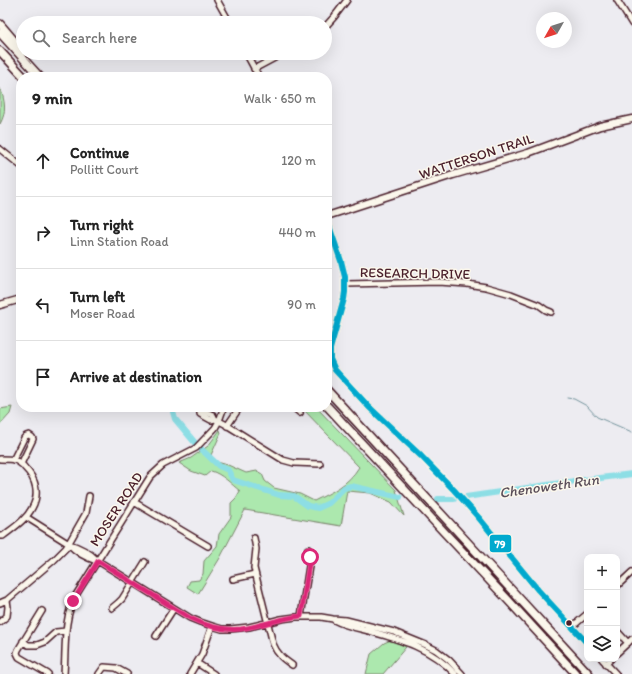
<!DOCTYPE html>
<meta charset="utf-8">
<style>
:root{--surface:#fff;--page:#f2f2f2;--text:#222;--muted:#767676;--line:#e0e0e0}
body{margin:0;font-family:Itim,sans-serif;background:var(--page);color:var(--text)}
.controls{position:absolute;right:12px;bottom:12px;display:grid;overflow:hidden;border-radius:8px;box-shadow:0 4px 16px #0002}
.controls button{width:36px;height:36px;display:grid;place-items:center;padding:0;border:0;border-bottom:1px solid var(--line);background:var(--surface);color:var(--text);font:20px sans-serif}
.compass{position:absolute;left:536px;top:12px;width:36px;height:36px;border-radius:50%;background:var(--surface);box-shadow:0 4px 16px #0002;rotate:231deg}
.stop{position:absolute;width:12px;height:12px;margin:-9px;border:3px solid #db2777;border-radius:50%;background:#fff}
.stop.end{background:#db2777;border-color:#fff;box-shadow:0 1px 4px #0008}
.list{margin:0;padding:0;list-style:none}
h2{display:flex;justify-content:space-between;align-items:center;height:52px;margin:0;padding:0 16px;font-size:17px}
h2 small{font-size:13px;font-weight:400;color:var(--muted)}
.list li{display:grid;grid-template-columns:26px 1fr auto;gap:12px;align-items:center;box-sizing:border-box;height:72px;padding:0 16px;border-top:1px solid var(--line)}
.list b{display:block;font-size:15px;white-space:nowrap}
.list p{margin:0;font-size:13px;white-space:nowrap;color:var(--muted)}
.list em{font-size:13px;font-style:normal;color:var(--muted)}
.icon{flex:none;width:22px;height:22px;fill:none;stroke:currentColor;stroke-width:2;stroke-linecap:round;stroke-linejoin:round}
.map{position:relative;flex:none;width:632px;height:674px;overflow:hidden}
.search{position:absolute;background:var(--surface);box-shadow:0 4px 16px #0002;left:16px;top:16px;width:316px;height:44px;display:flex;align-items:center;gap:10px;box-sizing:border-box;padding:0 14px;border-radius:22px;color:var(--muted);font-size:15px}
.panel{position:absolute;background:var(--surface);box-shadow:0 4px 16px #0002;left:16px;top:72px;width:316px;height:340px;border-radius:16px}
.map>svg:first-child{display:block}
.green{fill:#ace8ae;stroke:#7b846c}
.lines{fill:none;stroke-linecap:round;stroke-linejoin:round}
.stream{stroke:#72929b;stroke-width:1}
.river{stroke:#8ddee5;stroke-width:6}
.minor-casing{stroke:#4a1f2b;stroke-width:8}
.major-casing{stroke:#4a1f2b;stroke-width:9}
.highway-casing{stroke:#4a1f2b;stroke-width:10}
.minor{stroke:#fbf7ec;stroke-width:5}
.major{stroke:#fbf7ec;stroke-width:6}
.highway{stroke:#fbf7ec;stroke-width:7}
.bus-1-casing{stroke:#fbf7ec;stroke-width:9}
.bus-1{stroke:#00a9ce;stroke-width:6}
.route{stroke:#db2777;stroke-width:5}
.bus-dot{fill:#4a1f2b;stroke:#fbf7ec;stroke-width:1.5}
.labels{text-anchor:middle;stroke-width:3;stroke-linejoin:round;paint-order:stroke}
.street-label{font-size:14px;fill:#4a1f2b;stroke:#fbf7ec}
.water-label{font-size:15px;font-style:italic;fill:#5b4f5a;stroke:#fbf7ec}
.line-badge{stroke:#fbf7ec;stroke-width:1.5}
.badge-label{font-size:11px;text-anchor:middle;font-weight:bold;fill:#fff}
</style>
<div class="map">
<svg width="632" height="674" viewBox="0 0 632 674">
<rect width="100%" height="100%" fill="#edecf1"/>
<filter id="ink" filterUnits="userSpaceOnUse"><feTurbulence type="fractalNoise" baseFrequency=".025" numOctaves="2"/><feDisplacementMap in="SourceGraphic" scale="8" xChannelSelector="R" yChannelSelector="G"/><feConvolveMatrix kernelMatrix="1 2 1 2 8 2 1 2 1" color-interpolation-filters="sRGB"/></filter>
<g filter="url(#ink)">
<path class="green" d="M0,88C5,100 7,112 0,124Z
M12,407L10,414L0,425V409Z
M301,407H316L396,490L404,516L391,502L370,493L347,491L341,526L245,510L220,558L198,594L187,587L190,581L199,580L203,574L204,561L217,546L219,534L231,517V503L236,498L240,491C231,484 222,474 211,471L205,476L191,471L179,463L191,458L208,446L220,430L221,433L211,455L217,462L228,465L246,473L257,471L262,474L265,481L274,488L300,494L314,501C332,492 348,485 359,467Z
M391,640L406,647L383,674H366L371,654L384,643Z"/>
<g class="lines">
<path class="stream" d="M568,398L574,399L587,406L597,417L632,432"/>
<path class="river" d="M173,412L175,419L196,444
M200,448L219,466L228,470L233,480L279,495L294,496L308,506L318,508L329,503L344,488L351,486L400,497
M466,497L561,483L632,474
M438,499H454"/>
<defs>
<path id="minor" d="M217,0L230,23
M617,0L632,24
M325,27L334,17L347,0
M246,53L259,77
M254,69L284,53
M0,149L21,166
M327,220L341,261L345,277V292L344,299L330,349V359L335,370L369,407L421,456L454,490L479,518L538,590L587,643
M346,284L439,282L467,284L486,287L511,294L539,305L546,310L551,312
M197,407L200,411V414L211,420L215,419L225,424L283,460L294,463L320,464
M293,407L300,413
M200,411L202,410L213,415L215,419
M227,426L240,407
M0,459C5,459 11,459 15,460C19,462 23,465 25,468C36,479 40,494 32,508C26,520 13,528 3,536H0
M13,460L24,438L26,436L29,435L32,437L33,439L21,464
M134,502L208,546
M26,517L69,544C80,547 90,553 98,561L190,618L200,622L212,626L222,629H230L249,627L281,619L296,617H321L333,619L346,620L394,632L426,645L436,650L449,660L462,674
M254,538L256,549L254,568L273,644C277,654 283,659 292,665
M69,544C76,552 87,558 97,561
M233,579L255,574
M617,586L632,572
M0,603L7,600L54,560L66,548L86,513L89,496
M112,608L118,603L122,599L145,562
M42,611L18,650L17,653L19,657L48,674
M301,616L310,560L308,549
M334,620C345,626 357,628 369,631C402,640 431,648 455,674
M0,622L7,616L8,607L7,600
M572,627L587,614
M617,631L628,643
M156,636L174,608
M23,641L28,645H37L45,642L56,632L66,631
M617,653L632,639
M602,659L616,674
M197,663L214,674
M606,664L611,659
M64,674C66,648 63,618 76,595L150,477L163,465L196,448L215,428L219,421L224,407
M99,674L104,667L116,668L127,674
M190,674L202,654L212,626"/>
<path id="major" d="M327,216L453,175L528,153L600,126L632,119
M0,305L21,299"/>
<path id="highway" d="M0,24L23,51
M0,33L40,77
M0,51L24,77
M327,390L589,674
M327,406L444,532L508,600L576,674"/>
</defs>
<use href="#minor" class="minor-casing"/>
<use href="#major" class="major-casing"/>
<use href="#highway" class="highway-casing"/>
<use href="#minor" class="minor"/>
<use href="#major" class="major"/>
<use href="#highway" class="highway"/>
<defs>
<path id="bus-1" d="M327,220L341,261L345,277V292L344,299L330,349V359L335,370L369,407L421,456L454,490L479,518L538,590L587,643"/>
</defs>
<use href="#bus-1" class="bus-1-casing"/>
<use href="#bus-1" class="bus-1"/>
</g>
</g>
<g class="lines" filter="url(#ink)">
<path class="route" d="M73,601L98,561L190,618C206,626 223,631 241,629C261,626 281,618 301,616L310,557"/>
</g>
<circle class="bus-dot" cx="569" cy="623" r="3.5"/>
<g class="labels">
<g class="street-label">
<text transform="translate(476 156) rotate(-18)" y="5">WATTERSON TRAIL</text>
<text transform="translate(415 273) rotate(1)" y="5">RESEARCH DRIVE</text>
<text transform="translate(116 509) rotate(-57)" y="5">MOSER ROAD</text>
</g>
<g class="water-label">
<text transform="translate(549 486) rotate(-8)" y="5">Chenoweth Run</text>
</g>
</g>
<rect class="line-badge" x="489" y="534" width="23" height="19" rx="4" fill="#00a9ce"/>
<g class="badge-label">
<text x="500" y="548">79</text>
</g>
</svg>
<div class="controls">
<button>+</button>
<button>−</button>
<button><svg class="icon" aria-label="layers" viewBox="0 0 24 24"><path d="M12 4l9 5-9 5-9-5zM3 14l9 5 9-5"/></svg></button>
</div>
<svg class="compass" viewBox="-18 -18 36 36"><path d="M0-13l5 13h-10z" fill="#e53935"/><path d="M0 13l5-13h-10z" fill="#767676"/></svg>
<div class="stop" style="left:310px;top:557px"></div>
<div class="stop end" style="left:73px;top:601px"></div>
<div class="search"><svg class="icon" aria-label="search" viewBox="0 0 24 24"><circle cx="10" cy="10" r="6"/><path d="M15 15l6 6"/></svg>Search here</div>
<section class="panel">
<h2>9 min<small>Walk · 650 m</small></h2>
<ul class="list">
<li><svg class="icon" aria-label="ahead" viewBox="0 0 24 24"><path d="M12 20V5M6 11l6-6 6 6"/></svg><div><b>Continue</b><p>Pollitt Court</p></div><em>120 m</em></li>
<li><svg class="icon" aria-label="right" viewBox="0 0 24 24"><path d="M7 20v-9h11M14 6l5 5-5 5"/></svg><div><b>Turn right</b><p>Linn Station Road</p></div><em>440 m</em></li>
<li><svg class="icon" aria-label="left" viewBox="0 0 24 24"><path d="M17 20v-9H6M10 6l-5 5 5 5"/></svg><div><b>Turn left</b><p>Moser Road</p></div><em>90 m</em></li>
<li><svg class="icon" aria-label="arrive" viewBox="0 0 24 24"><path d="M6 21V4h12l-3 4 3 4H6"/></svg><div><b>Arrive at destination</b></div></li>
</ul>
</section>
</div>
